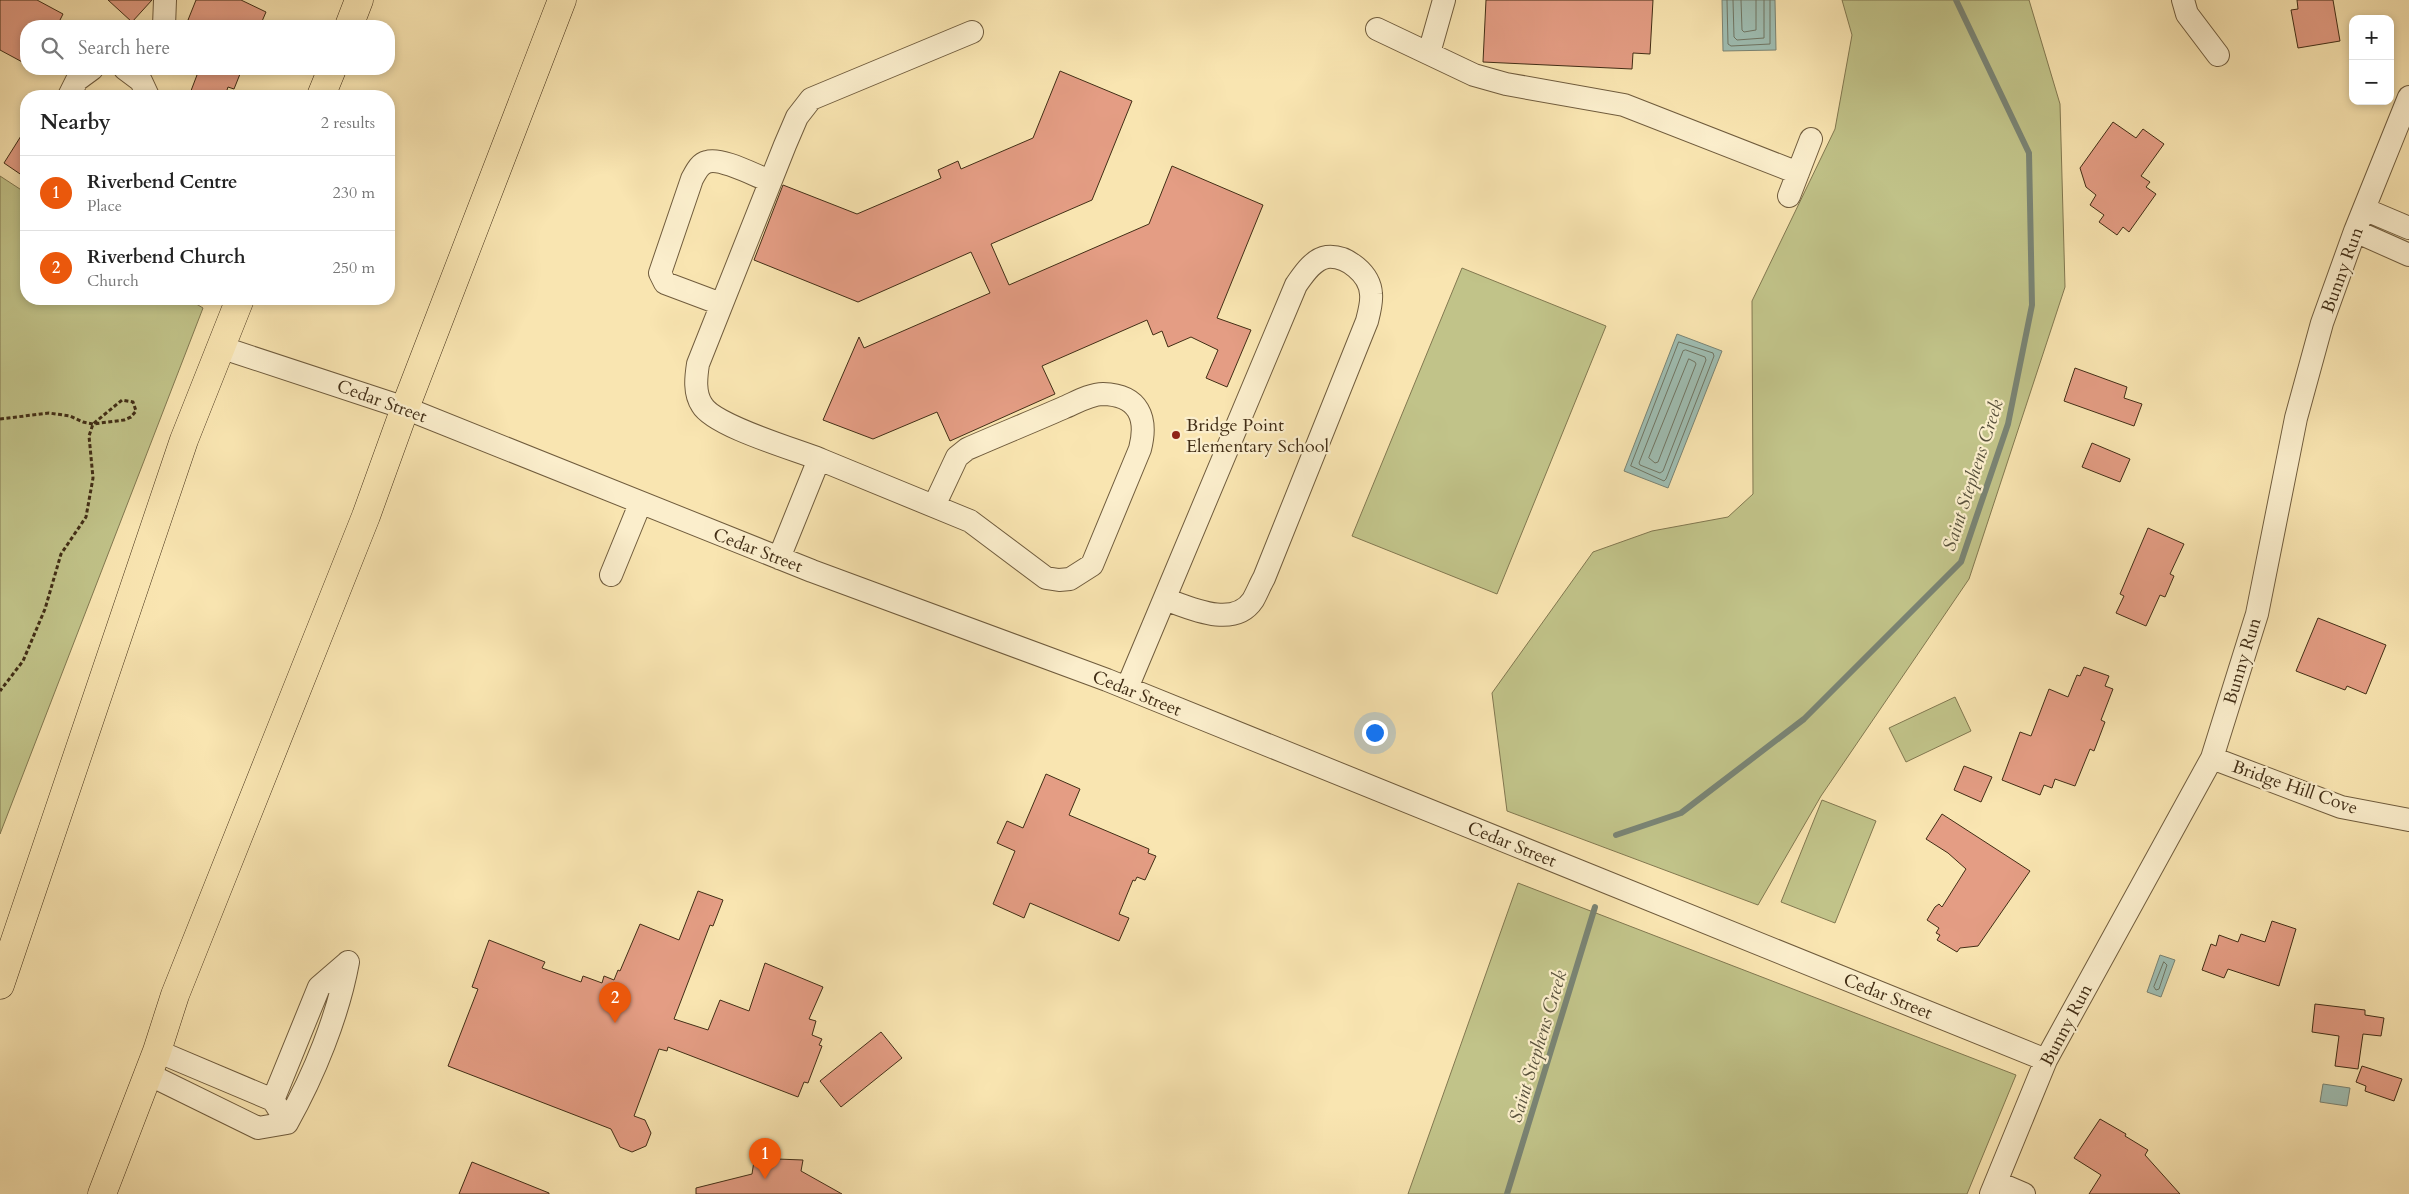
<!DOCTYPE html>
<meta charset="utf-8">
<style>
:root{--surface:#fff;--page:#f6f6f6;--text:#222;--muted:#767676;--line:#e0e0e0;--accent:#ea580c}
body{margin:0;font-family:Cardo,serif;background:var(--page);color:var(--text)}
.controls{position:absolute;right:15px;top:15px;display:grid;overflow:hidden;border-radius:10px;box-shadow:0 2px 8px #0003}
.controls button{width:45px;height:45px;display:grid;place-items:center;padding:0;border:0;border-bottom:1px solid var(--line);background:var(--surface);color:var(--text);font:25px sans-serif}
.you{position:absolute;left:1374px;top:732px;width:18px;height:18px;margin:-12px;border:4px solid #fff;border-radius:50%;background:#1a73e8;box-shadow:0 0 0 8px #1a73e833}
.badge{display:grid;place-items:center;width:32px;height:32px;border-radius:50%;background:var(--accent);color:#fff;font-size:16px;font-weight:700}
.pin{position:absolute;translate:-50% -41px;filter:drop-shadow(0 1px 2px #0008)}
.pin::after{content:'';position:absolute;top:26px;width:18px;height:15px;background:inherit;clip-path:polygon(0 0,100% 0,50% 100%)}
.list{margin:0;padding:0;list-style:none}
h2{display:flex;justify-content:space-between;align-items:center;height:65px;margin:0;padding:0 20px;font-size:21px}
h2 small{font-size:16px;font-weight:400;color:var(--muted)}
.list li{display:grid;grid-template-columns:32px 1fr auto;gap:15px;align-items:center;box-sizing:border-box;height:75px;padding:0 20px;border-top:1px solid var(--line)}
.list b{display:block;font-size:19px;white-space:nowrap}
.list p{margin:0;font-size:16px;white-space:nowrap;color:var(--muted)}
.list em{font-size:16px;font-style:normal;color:var(--muted)}
.icon{flex:none;width:28px;height:28px;fill:none;stroke:currentColor;stroke-width:2;stroke-linecap:round;stroke-linejoin:round}
.map{position:relative;flex:none;width:2409px;height:1194px;overflow:hidden}
.search{position:absolute;background:var(--surface);box-shadow:0 2px 8px #0003;left:20px;top:20px;width:375px;height:55px;display:flex;align-items:center;gap:12px;box-sizing:border-box;padding:0 18px;border-radius:20px;color:var(--muted);font-size:19px}
.panel{position:absolute;background:var(--surface);box-shadow:0 2px 8px #0003;left:20px;top:90px;width:375px;height:215px;border-radius:20px}
.map>svg:first-child{display:block}
.green{fill:#c1c389;stroke:#827850}
.water{fill:#9fbeb3;stroke:#7a8474}
.lines{fill:none;stroke-linecap:round;stroke-linejoin:round}
.shore{stroke:#707664;stroke-width:1}
.stream{stroke:#7a8474;stroke-width:6}
.building{fill:#e49d84;stroke:#422e16}
.minor-casing{stroke:#705c3d;stroke-width:24}
.highway-casing{stroke:#422e16;stroke-width:29}
.path{stroke:#422e16;stroke-width:3;stroke-dasharray:4 2.5;stroke-linecap:butt}
.minor{stroke:#fbeecc;stroke-width:22}
.highway{stroke:#f9e5b1;stroke-width:28}
.poi-dot{fill:#8f2418;stroke:#fbeecc;stroke-width:2}
.labels{text-anchor:middle;stroke-width:4.5;stroke-linejoin:round;paint-order:stroke}
.street-label{font-size:18px;fill:#422e16;stroke:#fbeecc}
.poi-label{font-size:18px;fill:#422e16;stroke:#fbeecc;text-anchor:start}
.water-label{font-size:19px;font-style:italic;fill:#59523d;stroke:#fbeecc}
</style>
<div class="map">
<svg width="2409" height="1194" viewBox="0 0 2409 1194">
<rect width="100%" height="100%" fill="#f9e5b1"/>
<filter id="stains"><feTurbulence type="fractalNoise" baseFrequency=".004" numOctaves="4"/><feColorMatrix values="0 0 0 0 .2 0 0 0 0 .09 0 0 0 0 .02 0 0 0 .5 -.17"/></filter>
<radialGradient id="worn" r=".72"><stop offset=".6" stop-color="#630" stop-opacity="0"/><stop offset="1" stop-color="#630" stop-opacity=".3"/></radialGradient>
<path class="green" d="M1842,0H2029L2060,104L2065,287L1969,579L1821,796L1758,905L1507,811L1492,693L1593,552L1652,531L1728,517L1753,494L1752,301L1835,129L1852,35Z
M0,176L26,193V299H188L203,308L0,834Z
M1462,268L1606,326L1497,594L1352,536Z
M1955,697L1971,731L1906,762L1889,728Z
M1822,800L1876,821L1835,923L1781,902Z
M1518,883L2016,1075L1967,1194H1408Z"/>
<path class="water" d="M1722,0H1775L1776,50L1723,51Z
M1677,334L1722,351L1668,488L1624,471Z
M2160,955L2175,960L2161,997L2147,992Z
M2323,1084L2350,1088L2347,1106L2320,1102Z"/>
<g class="lines">
<path class="shore" d="M1727,0L1728,44L1731,46L1770,44V0
M1733,0L1734,37L1737,40L1764,38V0
M1741,0L1742,30L1744,32L1756,30V0
M1679,342L1713,353L1714,356L1666,479L1664,481L1631,466Z
M1686,350L1705,357L1706,360L1663,471L1660,473L1640,465L1639,463L1683,351Z
M1689,359L1695,362L1696,364L1658,462L1655,463L1649,458Z
M2164,962L2167,965L2159,989L2156,990L2154,987Z"/>
<path class="stream" d="M1616,835L1681,813L1804,719L1961,562L2008,424L2032,305L2029,153L1956,0
M1507,1194L1595,907"/>
</g>
<path class="building" d="M0,0H37L63,14L57,26H26V64L0,50Z
M108,0H152L132,22Z
M196,0H241L266,12L260,26H203L188,20Z
M1486,0H1653L1650,54L1633,53L1632,69L1483,62Z
M2297,0H2333L2340,41L2298,48L2291,10L2298,9Z
M185,69H242L234,89L228,87L225,96H189L197,75Z
M1060,71L1132,101L1092,200L991,244L1009,285L1149,224L1172,166L1263,205L1217,318L1251,330L1227,387L1206,378L1218,350L1191,337L1168,347L1162,331L1153,335L1147,320L1042,366L1055,394L950,441L937,412L873,439L823,420L859,337L864,348L990,293L971,252L858,302L754,260L783,185L857,214L941,178L938,170L958,161L961,169L1033,138Z
M2113,122L2136,138L2143,129L2164,144L2141,176L2150,182L2146,187L2156,194L2129,232L2123,227L2117,235L2099,222L2104,215L2090,205L2096,195L2086,187L2080,168Z
M26,128V178L4,163Z
M2075,368L2127,387L2124,398L2142,404L2134,426L2064,401Z
M2092,443L2130,459L2120,482L2082,467Z
M2148,528L2184,544L2170,574L2174,576L2165,597L2160,595L2146,626L2116,613L2124,596L2120,594Z
M2318,618L2386,645L2366,694L2347,686L2345,690L2296,671Z
M2084,667L2109,676L2105,686L2113,689L2101,720L2105,722L2094,751L2090,749L2075,786L2055,779L2052,788L2044,785L2040,795L2002,780L2020,732L2031,736L2049,689L2068,697L2077,675L2080,676Z
M1964,766L1992,777L1981,802L1954,790Z
M1046,774L1080,789L1069,815L1149,849L1148,853L1156,856L1145,880L1137,877L1135,881L1133,880L1119,914L1129,918L1119,941L1030,903L1024,918L993,904L1015,851L997,843L1007,821L1023,828Z
M1942,814L2030,871L1978,946L1960,948L1957,952L1937,940L1940,935L1936,933L1939,928L1927,920L1935,907L1939,904L1942,907L1966,869L1948,853L1926,839Z
M698,891L723,900L713,926L710,925L674,1019L708,1030L720,1000L749,1011L765,963L823,987L809,1019L816,1021L812,1035L822,1039L819,1045L822,1046L808,1083L804,1082L798,1097L668,1047L667,1051L659,1049L634,1116L645,1120L651,1133L646,1146L632,1152L620,1147L611,1129L448,1066L478,989L472,987L489,940L545,962L542,968L581,982L583,976L602,983L604,976L614,980L618,970L620,971L640,924L679,940Z
M2272,921L2296,929L2279,986L2228,969L2224,978L2202,970L2211,944L2216,946L2219,935L2238,942L2241,934L2265,942Z
M2315,1004L2365,1010V1015L2384,1018L2381,1036L2363,1034L2358,1069L2335,1066L2339,1036L2312,1032Z
M881,1032L902,1058L841,1107L820,1081Z
M2362,1066L2402,1079L2394,1101L2365,1091L2366,1086L2356,1082Z
M2100,1119L2126,1134L2125,1136L2148,1150L2145,1155L2180,1194H2089L2101,1175L2074,1158Z
M777,1159L803,1160L801,1171L842,1194H696V1188L752,1174L754,1161L777,1162Z
M472,1162L549,1193V1194H459Z"/>
<g class="lines">
<defs>
<path id="minor" d="M2183,0L2187,14L2218,55
M164,26L165,0
M1377,29L1474,75L1506,84L1624,105L1798,173
M1429,53L1444,0
M125,69L141,81L148,96
M69,96L77,80L92,69
M1789,196L1811,139
M2364,209L2409,228
M2355,231L2409,255
M721,304L665,283L660,273L692,179C696,172 699,164 707,162C721,157 756,176 770,181
M220,347L405,408L812,571L1107,680L2046,1060
M819,459L970,521L1046,578L1059,580L1070,579L1092,565L1140,449C1148,418 1139,395 1103,394C1090,394 1075,403 1063,408C1031,422 999,435 967,449L957,457L934,506
M779,558L819,459C794,449 714,426 702,405C694,393 696,377 698,364L785,145L797,117L811,99L972,32
M611,575L640,504
M1127,688L1296,285C1303,275 1313,259 1327,257C1347,255 1370,274 1371,294C1372,302 1369,313 1367,321L1264,578C1260,585 1257,593 1253,600C1234,629 1190,608 1165,599
M2212,758L2341,807L2409,820
M157,1051L273,1100L280,1111
M148,1074L258,1128L287,1123
M273,1100L319,987L348,962
M287,1123C314,1075 338,1016 348,962
M1996,1182L2024,1194
M1991,1194L2046,1060L2212,758L2257,614L2296,418L2322,323L2355,231L2409,97"/>
<path id="highway" d="M349,26L359,0
M321,96L332,69
M0,985L184,440L240,299
M102,1194L157,1051L175,995L366,516L405,408L562,0"/>
</defs>
<use href="#minor" class="minor-casing"/>
<use href="#highway" class="highway-casing"/>
<path class="path" d="M0,419L49,413L70,416L83,422L93,424L124,420L131,417L136,411L133,402L122,400L93,424L89,436L93,478L86,517L61,554L45,609L23,661L0,691"/>
<use href="#minor" class="minor"/>
<use href="#highway" class="highway"/>
</g>
<circle class="poi-dot" cx="1176" cy="435" r="5"/>
<g class="labels">
<g class="street-label">
<text transform="translate(2342 270) rotate(-70)" y="6">Bunny Run</text>
<text transform="translate(382 401) rotate(20)" y="6">Cedar Street</text>
<text transform="translate(758 550) rotate(21)" y="6">Cedar Street</text>
<text transform="translate(2242 661) rotate(-73)" y="6">Bunny Run</text>
<text transform="translate(1137 693) rotate(22)" y="6">Cedar Street</text>
<text transform="translate(2295 787) rotate(19)" y="6">Bridge Hill Cove</text>
<text transform="translate(1512 844) rotate(22)" y="6">Cedar Street</text>
<text transform="translate(1888 996) rotate(22)" y="6">Cedar Street</text>
<text transform="translate(2066 1025) rotate(-62)" y="6">Bunny Run</text>
</g>
<g class="poi-label">
<text x="1186" y="431">Bridge Point<tspan x="1186" dy="21">Elementary School</tspan></text>
</g>
<g class="water-label">
<text transform="translate(1972 475) rotate(-72)" y="7">Saint Stephens Creek</text>
<text transform="translate(1537 1046) rotate(-73)" y="7">Saint Stephens Creek</text>
</g>
</g>
<rect width="100%" height="100%" filter="url(#stains)"/>
<rect width="100%" height="100%" fill="url(#worn)"/>
</svg>
<div class="controls">
<button>+</button>
<button>−</button>
</div>
<div class="you"></div>
<div class="pin badge" style="left:765px;top:1179px">1</div>
<div class="pin badge" style="left:615px;top:1023px">2</div>
<div class="search"><svg class="icon" aria-label="search" viewBox="0 0 24 24"><circle cx="10" cy="10" r="6"/><path d="M15 15l6 6"/></svg>Search here</div>
<section class="panel">
<h2>Nearby<small>2 results</small></h2>
<ul class="list">
<li><span class="badge">1</span><div><b>Riverbend Centre</b><p>Place</p></div><em>230 m</em></li>
<li><span class="badge">2</span><div><b>Riverbend Church</b><p>Church</p></div><em>250 m</em></li>
</ul>
</section>
</div>
